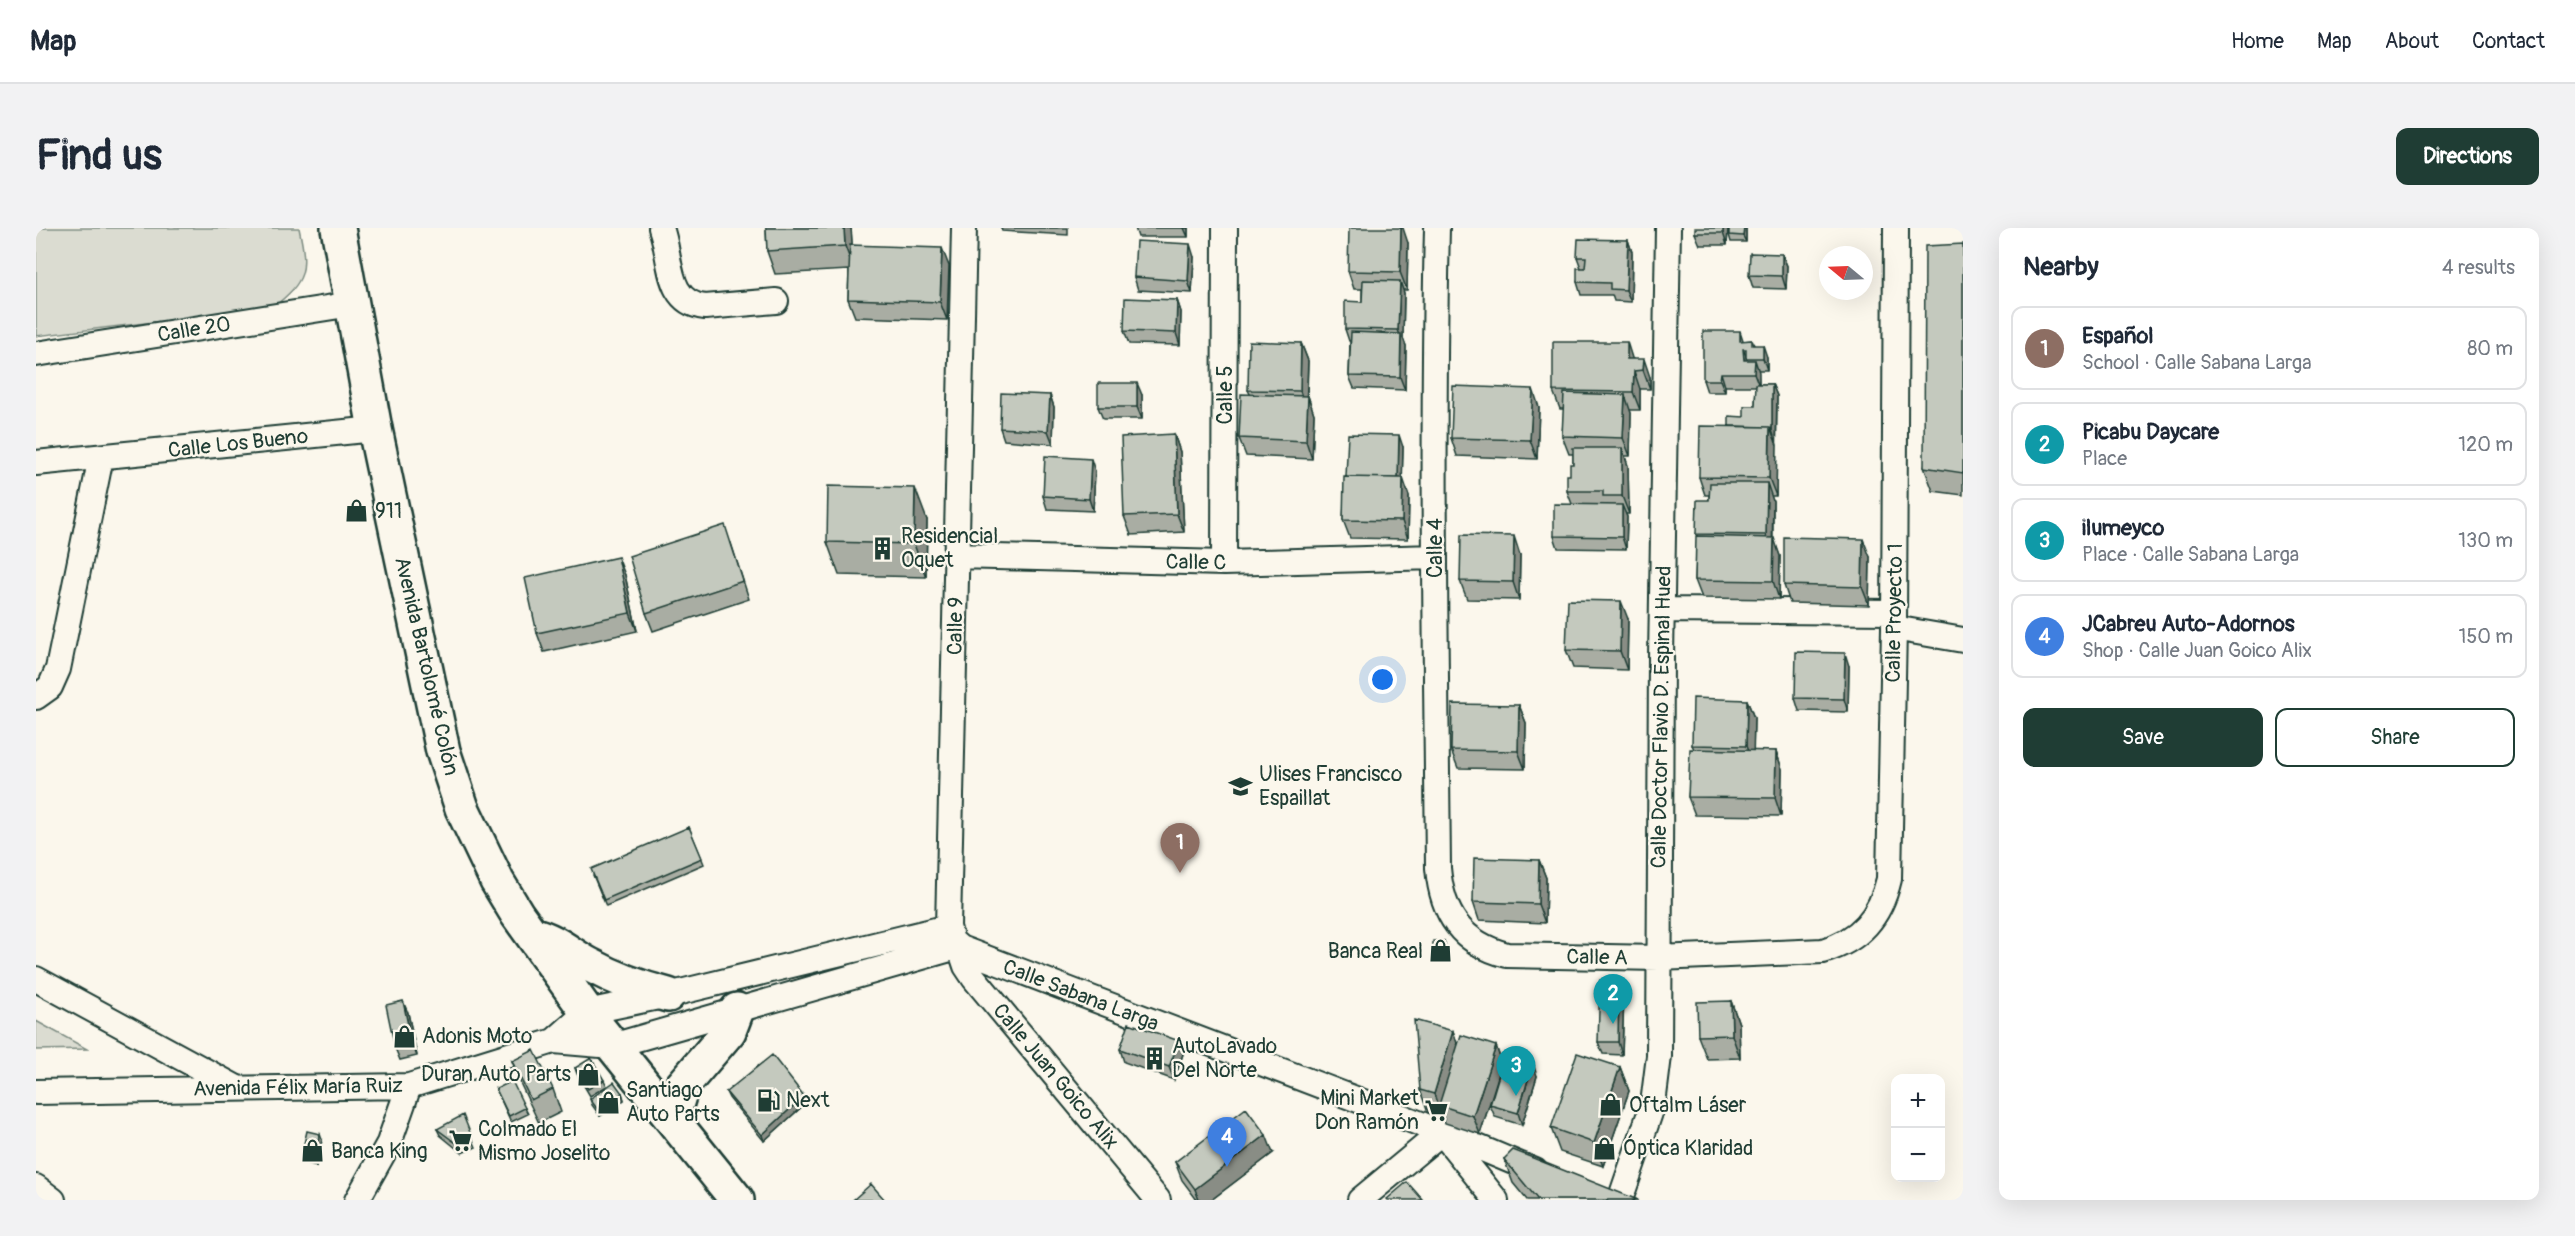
<!DOCTYPE html>
<meta charset="utf-8">
<style>
:root{--surface:#fff;--page:#f2f2f3;--text:#1f2937;--muted:#747a83;--line:#e0e1e3;--accent:#1f3d34}
body{margin:0;font-family:Pangolin,sans-serif;background:var(--page);color:var(--text)}
.controls{position:absolute;right:18px;bottom:18px;display:grid;overflow:hidden;border-radius:12px;box-shadow:0 6px 24px #0002}
.controls button{width:54px;height:54px;display:grid;place-items:center;padding:0;border:0;border-bottom:2px solid var(--line);background:var(--surface);color:var(--text);font:30px sans-serif}
.compass{position:absolute;left:1783px;top:18px;width:54px;height:54px;border-radius:50%;background:var(--surface);box-shadow:0 6px 24px #0002;rotate:289deg}
.you{position:absolute;left:1347px;top:452px;width:21px;height:21px;margin:-15px;border:4px solid #fff;border-radius:50%;background:#1a73e8;box-shadow:0 0 0 9px #1a73e833}
.badge{display:grid;place-items:center;width:39px;height:39px;border-radius:50%;background:var(--accent);color:#fff;font-size:20px;font-weight:700}
.pin{position:absolute;translate:-50% -50px;filter:drop-shadow(0 2px 3px #0008)}
.pin::after{content:'';position:absolute;top:32px;width:21px;height:18px;background:inherit;clip-path:polygon(0 0,100% 0,50% 100%)}
.list{margin:0;padding:0;list-style:none}
h2{display:flex;justify-content:space-between;align-items:center;height:78px;margin:0;padding:0 24px;font-size:26px}
h2 small{font-size:20px;font-weight:400;color:var(--muted)}
.list li{display:grid;grid-template-columns:39px 1fr auto;gap:18px;align-items:center;box-sizing:border-box;height:84px;margin:0 12px 12px;padding:0 12px;border:2px solid var(--line);border-radius:12px}
.list b{display:block;font-size:22px;white-space:nowrap}
.list p{margin:0;font-size:20px;white-space:nowrap;color:var(--muted)}
.list em{font-size:20px;font-style:normal;color:var(--muted)}
.actions{display:flex;gap:12px;padding:18px 24px}
.actions a{flex:1;padding:14px 0;border:2px solid var(--accent);border-radius:12px;text-align:center;font-size:21px;color:var(--accent)}
.actions .main{background:var(--accent);color:#fff}
.map{position:relative;flex:none;width:1927px;height:972px;overflow:hidden;border-radius:12px}
header{display:flex;align-items:center;gap:36px;box-sizing:border-box;height:84px;padding:0 30px;background:var(--surface);border-bottom:2px solid var(--line)}
header strong{font-size:28px}
nav{display:flex;gap:33px;margin-inline-start:auto;font-size:21px}
.intro{display:flex;align-items:center;justify-content:space-between;box-sizing:border-box;height:144px;padding:0 36px}
h1{margin:0;font-size:42px}
.button{padding:15px 27px;border-radius:12px;background:var(--accent);color:#fff;font-size:21px;font-weight:700}
main{display:flex;gap:36px;padding:0 36px}
aside{flex:1;background:var(--surface);border-radius:12px;box-shadow:0 6px 24px #0002}
.map>svg:first-child{display:block}
.green{fill:#dbdcd1;stroke:#7d8c82;stroke-width:1.5}
.lines{fill:none;stroke-linecap:round;stroke-linejoin:round}
.minor-casing{stroke:#1f3d34;stroke-width:28}
.secondary-casing{stroke:#1f3d34;stroke-width:38}
.minor{stroke:#fbf7ec;stroke-width:24}
.secondary{stroke:#fbf7ec;stroke-width:33}
.wall{fill:#a9ada3;stroke:#1f3d34;stroke-width:1.5}
.shaded-wall{fill:#898d85;stroke:#1f3d34;stroke-width:1.5}
.building{fill:#c4c9be;stroke:#1f3d34;stroke-width:1.5}
.labels{text-anchor:middle;stroke-width:4.5;stroke-linejoin:round;paint-order:stroke}
.street-label{font-size:21px;fill:#1f3d34;stroke:#fbf7ec}
.poi-label{font-size:21px;fill:#1f3d34;stroke:#fbf7ec;text-anchor:start}
</style>
<header>
<strong>Map</strong>
<nav><a>Home</a><a>Map</a><a>About</a><a>Contact</a></nav>
</header>
<div class="intro"><h1>Find us</h1><a class="button">Directions</a></div>
<main>
<div class="map">
<svg width="1927" height="972" viewBox="0 0 1927 972">
<rect width="100%" height="100%" fill="#fbf7ec"/>
<filter id="ink" filterUnits="userSpaceOnUse"><feTurbulence type="fractalNoise" baseFrequency=".0167" numOctaves="2"/><feDisplacementMap in="SourceGraphic" scale="12" xChannelSelector="R" yChannelSelector="G"/><feConvolveMatrix kernelMatrix="1 2 1 2 8 2 1 2 1" color-interpolation-filters="sRGB"/></filter>
<g filter="url(#ink)">
<path class="green" d="M0,0H263C272,42 271,53 236,80L0,108Z
M0,793L51,821L0,822Z"/>
<g class="lines">
<defs>
<path id="minor" d="M625,0C636,29 629,75 669,79L740,73
M928,0L912,699L916,713L924,720L1406,904L1499,943
M1401,0C1396,213 1400,427 1402,640C1406,686 1425,715 1471,727L1623,730L1787,723C1824,712 1844,689 1853,651L1858,400L1860,0
M0,126L316,76
M0,235L339,201
M921,328L1188,335L1399,329
M1188,335L1189,0
M1627,382L1858,384
M1858,400L1927,412
M0,469L14,459L22,441L65,229
M924,720L930,738L938,750L1122,972
M0,751L201,860
M518,813L551,784L632,767L912,699
M0,864L373,858L518,813L576,818L921,719
M1407,906L1460,972
M0,959L17,972
M321,972L353,915L373,858
M1324,972L1406,904
M1584,972L1617,876L1623,828L1625,430L1632,0"/>
<path id="secondary" d="M302,0L339,201L407,523L426,580L461,653L481,686L564,802L701,972
M498,707C519,712 534,726 552,736C578,750 604,760 632,767
M636,890L646,858L693,803L701,782"/>
</defs>
<use href="#minor" class="minor-casing"/>
<use href="#secondary" class="secondary-casing"/>
<use href="#minor" class="minor"/>
<use href="#secondary" class="secondary"/>
</g>
<path class="wall" d="M730,0H815L816,17L913,38L911,92L819,89L812,71L813,42L739,46L731,23Z
M965,0H1032V7L966,3Z
M1099,0H1152V9H1102Z
M1692,0L1691,17H1664L1659,5Z
M1693,0H1710V14H1695L1693,7Z
M1592,12L1596,24L1595,74L1578,73L1576,67H1545L1541,54L1545,40L1541,29Z
M1372,15L1371,62H1367L1368,65L1367,110L1370,118L1369,162L1318,160L1313,148L1314,113H1313L1309,101L1326,74V61H1318L1312,43Z
M1927,16V267L1897,263L1888,239Z
M1746,26L1751,38L1750,61L1717,60L1713,47Z
M1158,29L1156,65L1102,62L1098,49Z
M1141,72L1145,84L1144,117L1093,116L1088,103Z
M1716,112L1718,117L1731,129V142H1722L1723,156H1736L1741,168L1740,268H1735L1737,273V310L1744,328L1743,371L1666,370L1659,352L1661,308L1660,306L1673,272V267H1669L1663,249L1693,198L1708,189L1719,178L1720,158H1689V164H1671L1667,152L1707,113Z
M1265,115L1272,133L1271,168H1272L1278,186L1276,231L1210,228L1203,210L1214,166L1212,162Z
M1597,131L1614,149V161H1604V182H1594L1595,185L1594,228H1589L1592,238L1593,286H1590L1591,289L1590,321L1522,320L1518,308L1536,276L1531,263L1537,236V226H1533L1526,208L1528,181H1524L1517,163Z
M1014,167L1018,179L1017,216L968,212L964,200Z
M1106,167V191H1067L1062,179Z
M1503,179L1501,231L1421,228L1415,210Z
M1138,206L1144,224L1148,304L1095,307L1088,288Z
M1367,219L1366,250L1373,268L1372,311L1314,310L1307,292L1310,249Z
M1059,243L1057,283L1011,281L1007,268Z
M891,292L890,349L803,347L791,314Z
M695,315L713,371L617,403L610,385Z
M1484,327L1483,372L1431,371L1424,353Z
M1834,329L1833,377L1754,375L1748,357Z
M589,347L601,403L508,424L501,405Z
M1592,391L1591,442L1537,440L1530,422Z
M1813,438L1812,484L1763,483L1759,470Z
M1711,472L1718,490L1717,523H1740L1746,541L1745,588L1659,587L1652,569L1658,521L1656,517Z
M1483,477L1490,495L1489,541L1422,540L1415,522Z
M653,599L668,636L570,678L557,647Z
M1503,632L1510,650L1509,695L1443,692L1437,674Z
M1408,713L1410,719V727H1400L1397,721Z
M1588,765L1586,827L1567,826L1562,814Z
M1695,773L1703,796L1704,830L1671,831L1662,808Z
M372,785L381,828L364,832L359,820Z
M1417,803L1422,818H1460L1466,835L1501,848L1486,897L1459,889L1454,877L1463,846L1444,906L1409,895L1407,888L1406,890L1392,885L1384,862Z
M1143,813L1147,826L1138,852L1088,834L1084,821Z
M476,833L517,861L525,884L503,895L485,857Z
M1584,839L1593,863L1567,938L1524,924L1515,900Z
M539,840L568,852L571,858L554,868L541,846Z
M460,861L489,880L492,886L475,894Z
M690,864L771,874L728,913L693,870Z
M586,865L588,872L564,888L556,877L554,871Z
M401,901L437,912L440,919L426,925L404,907Z
M286,912L280,938L267,934L265,928Z
M1237,925L1175,972H1161L1146,952L1139,934Z
M1468,931L1602,972H1491L1477,955Z"/>
<path class="shaded-wall" d="M808,0H815L818,42L809,18Z
M1148,0H1152V9Z
M1365,0H1367L1372,15L1371,62L1364,44Z
M1687,0H1692L1691,17L1687,5Z
M1708,0H1710V14L1707,8Z
M1592,12L1596,24L1595,74L1590,62Z
M1154,16L1158,29L1156,65L1152,53Z
M906,20L913,38L911,92L904,74Z
M1746,26L1751,38L1750,61L1746,48Z
M1364,53L1368,65L1367,110L1370,118L1369,162L1364,149L1365,110L1362,102Z
M1141,72L1145,84L1144,117L1140,105Z
M1704,103L1708,115V123L1712,133L1708,132L1704,113Z
M1591,114L1597,133L1591,131Z
M1265,115L1272,133L1270,181L1264,163Z
M1727,117L1731,129V142L1727,130Z
M1608,131L1614,149V161L1607,142Z
M1719,132L1723,144V158L1718,145Z
M1598,143L1604,161V182L1597,164Z
M1685,145L1689,158V164L1684,152Z
M1101,155L1106,167V191L1101,179Z
M1736,156L1741,168L1740,215L1736,202Z
M1497,161L1503,179L1501,231L1494,212Z
M1014,167L1018,179L1017,216L1012,203Z
M1589,167L1595,185L1594,228L1587,210Z
M1272,168L1278,186L1276,231L1270,213Z
M1734,199L1741,217L1740,268L1733,250Z
M1138,206L1144,224L1148,304L1141,286Z
M1363,207L1367,219L1366,263L1362,250Z
M1586,220L1592,238L1593,286L1586,268Z
M1055,231L1059,243L1057,283L1053,271Z
M1367,250L1373,268L1372,311L1366,293Z
M1731,255L1737,273L1736,325L1730,307Z
M879,260L891,292L890,349L878,316Z
M1586,277L1591,289L1590,321L1586,309Z
M1478,308L1484,327L1483,372L1477,354Z
M1738,310L1744,328L1743,371L1737,353Z
M1827,311L1834,329L1833,377L1826,359Z
M582,329L589,347L601,403L594,385Z
M1585,373L1592,391L1591,442L1584,423Z
M1809,425L1813,438L1812,484L1808,471Z
M1711,472L1718,490L1717,536L1710,518Z
M1483,477L1490,495L1489,541L1482,523Z
M1740,523L1746,541L1745,588L1739,570Z
M1503,632L1510,650L1509,695L1502,676Z
M1408,713L1410,719V727L1408,720Z
M1583,753L1588,765L1586,827L1582,814Z
M367,773L372,785L381,828L376,816Z
M1695,773L1703,796L1704,830L1696,807Z
M1417,803L1425,827L1403,877L1407,888L1406,890L1398,866Z
M1143,813L1147,826L1138,852L1133,839Z
M1460,818L1466,836L1444,906L1437,888Z
M1497,835L1501,848L1486,897L1482,885Z
M1584,839L1593,863L1567,938L1558,915Z
M586,865L588,872L564,888L562,882Z
M768,868L771,874L728,913L726,907Z
M284,906L286,912L280,938L277,931Z
M1230,907L1237,925L1175,972H1163L1159,961Z"/>
<path class="building" d="M730,0H808L809,18L731,23Z
M1313,0H1365L1364,44L1312,43Z
M1659,0H1687V5H1659Z
M1693,0H1708L1707,8L1693,7Z
M1542,11L1592,12L1590,62L1574,61V55L1541,54V40H1549L1550,29H1541Z
M1100,13L1154,16L1152,53L1098,49Z
M1927,16V245L1888,239L1889,18Z
M814,17L906,20L904,74L812,71Z
M1714,25L1746,26V48L1713,47Z
M1327,52L1364,53L1362,102L1309,101V73L1326,74Z
M1089,70L1141,72L1140,105L1088,103Z
M1667,103H1704V113L1716,112V117H1727V130H1710V121H1707L1708,132H1719L1718,145H1685L1684,152H1667Z
M1315,104L1365,106L1364,149L1313,148Z
M1213,113L1265,115L1264,163L1212,162Z
M1517,114H1591V131H1608L1607,142L1598,143L1597,164L1517,163Z
M1062,155H1101V179H1062Z
M1720,156H1736V202L1734,199L1693,198V188L1708,189V178H1719Z
M1417,158L1497,161L1494,212L1415,210Z
M965,165L1014,167L1012,203L964,200Z
M1528,165L1589,167L1587,210L1526,208Z
M1205,166L1272,168L1270,213L1203,210Z
M1664,198L1734,199L1733,250L1663,249Z
M1138,206L1141,286L1088,288L1085,209Z
M1312,206L1363,207L1362,250L1310,249Z
M1537,220H1586V268H1567V263H1531V247H1534V236H1537Z
M1009,228L1055,231L1053,271L1007,268Z
M1308,249L1367,250L1366,293L1307,292Z
M1674,255H1731L1730,307L1660,306L1661,272H1673Z
M792,258L879,260L878,316L791,314Z
M1518,276L1586,277V309L1518,308Z
M689,297L707,353L610,385L593,328Z
M1425,307L1478,308L1477,354L1424,353Z
M1660,308L1738,310L1737,353L1659,352Z
M1748,309L1827,311L1826,359L1748,357Z
M582,329L594,385L501,405L489,350Z
M1532,372L1585,373L1584,423L1530,422Z
M1760,424L1809,425L1808,471L1759,470Z
M1657,470L1711,472L1710,518L1656,517Z
M1416,476L1483,477L1482,523L1415,522Z
M1654,521L1740,523L1739,570L1652,569Z
M653,599L666,630L568,672L555,641Z
M1438,630L1503,632L1502,676L1437,674Z
M1397,713H1408V720L1397,721Z
M1564,752L1583,753L1582,814H1562Z
M367,773L376,816L359,820L350,777Z
M1695,773L1696,807L1662,808L1661,774Z
M1378,792L1417,803L1398,866L1384,862Z
M1093,795L1143,813L1133,839L1084,821Z
M1425,807L1460,818L1437,888L1403,877Z
M498,822L517,861L495,872L476,833Z
M1541,825L1584,839L1558,915L1515,900Z
M736,827L768,868L726,907L690,864Z
M1469,827L1497,835L1482,885L1454,877Z
M555,830L568,852L552,861L539,840Z
M476,853L489,880L473,888L460,861Z
M578,854L586,865L562,882L554,871Z
M1210,880L1230,907L1159,961L1139,934Z
M427,887L437,912L424,918L401,901Z
M271,903L284,906L277,931L265,928Z
M1477,922L1602,972H1502L1468,931Z
M1371,954L1387,972H1352L1351,971Z
M835,956L849,972H817Z"/>
</g>
<defs>
<symbol id="shop-bare" viewBox="-9 -9 18 18"><path d="M-5-2.5h2.3a2.7 3.5 0 0 1 5.4 0H5L5.5 6h-11ZM-1.5-2.5h3a1.5 2.3 0 0 0-3 0Z" fill="#1f3d34" stroke="#fbf7ec" stroke-width="2.5" paint-order="stroke"/></symbol>
<symbol id="building-bare" viewBox="-9 -9 18 18"><path d="M-4-6H4V6H1V3H-1V6H-4ZM-2.5-4.3h1.7v1.8h-1.7ZM.8-4.3h1.7v1.8H.8ZM-2.5-1h1.7V.8h-1.7ZM.8-1h1.7V.8H.8Z" fill="#1f3d34" stroke="#fbf7ec" stroke-width="2.5" paint-order="stroke"/></symbol>
<symbol id="school-bare" viewBox="-9 -9 18 18"><path d="M0-5L7-2L0 1L-7-2ZM-4 1L0 2.5L4 1V4Q0 6-4 4Z" fill="#1f3d34" stroke="#fbf7ec" stroke-width="2.5" paint-order="stroke"/></symbol>
<symbol id="fuel-bare" viewBox="-9 -9 18 18"><path d="M-5.5-6h7V0h2V4h1.3V-2.5L3-4.5l.8-.8L6-3V5H2.5V1h-1V6h-7ZM-4.2-4.7v3.2H.2V-4.7Z" fill="#1f3d34" stroke="#fbf7ec" stroke-width="2.5" paint-order="stroke"/></symbol>
<symbol id="supermarket-bare" viewBox="-9 -9 18 18"><path d="M-6-5.5h2.5l.6 2H6L4.5 2H-2.5L-4.4-4H-6ZM-1.5 3.2a1.3 1.3 0 1 0 .1 0ZM3 3.2a1.3 1.3 0 1 0 .1 0Z" fill="#1f3d34" stroke="#fbf7ec" stroke-width="2.5" paint-order="stroke"/></symbol>
</defs>
<g fill-rule="evenodd">
<use href="#shop-bare" x="304" y="266" width="33" height="33"/>
<use href="#building-bare" x="830" y="304" width="33" height="33"/>
<use href="#school-bare" x="1188" y="542" width="33" height="33"/>
<use href="#shop-bare" x="1388" y="706" width="33" height="33"/>
<use href="#shop-bare" x="352" y="792" width="33" height="33"/>
<use href="#building-bare" x="1102" y="814" width="33" height="33"/>
<use href="#shop-bare" x="536" y="830" width="33" height="33"/>
<use href="#fuel-bare" x="716" y="856" width="33" height="33"/>
<use href="#shop-bare" x="556" y="858" width="33" height="33"/>
<use href="#shop-bare" x="1558" y="860" width="33" height="33"/>
<use href="#supermarket-bare" x="1384" y="866" width="33" height="33"/>
<use href="#supermarket-bare" x="408" y="896" width="33" height="33"/>
<use href="#shop-bare" x="1552" y="904" width="33" height="33"/>
<use href="#shop-bare" x="260" y="906" width="33" height="33"/>
</g>
<g class="labels">
<g class="street-label">
<text transform="translate(158 101) rotate(-9)" y="7">Calle 20</text>
<text transform="translate(1189 167) rotate(-90)" y="7">Calle 5</text>
<text transform="translate(202 215) rotate(-6)" y="7">Calle Los Bueno</text>
<text transform="translate(1399 320) rotate(-90)" y="7">Calle 4</text>
<text transform="translate(1160 334) rotate(1)" y="7">Calle C</text>
<text transform="translate(1858 385) rotate(-89)" y="7">Calle Proyecto 1</text>
<text transform="translate(919 398) rotate(-89)" y="7">Calle 9</text>
<text transform="translate(391 438) rotate(77)" y="7">Avenida Bartolomé Colón</text>
<text transform="translate(1625 489) rotate(-89)" y="7">Calle Doctor Flavio D. Espinal Hued</text>
<text transform="translate(1561 729) rotate(1)" y="7">Calle A</text>
<text transform="translate(1045 767) rotate(21)" y="7">Calle Sabana Larga</text>
<text transform="translate(1020 848) rotate(50)" y="7">Calle Juan Goico Alix</text>
<text transform="translate(262 859) rotate(-1)" y="7">Avenida Félix María Ruiz</text>
</g>
<g class="poi-label">
<text x="339" y="290">911</text>
<text x="865" y="315">Residencial<tspan x="865" dy="24">Oquet</tspan></text>
<text x="1223" y="553">Ulises Francisco<tspan x="1223" dy="24">Espaillat</tspan></text>
<text x="1387" y="730" text-anchor="end">Banca Real</text>
<text x="386" y="815">Adonis Moto</text>
<text x="1136" y="825">AutoLavado<tspan x="1136" dy="24">Del Norte</tspan></text>
<text x="535" y="853" text-anchor="end">Duran Auto Parts</text>
<text x="590" y="869">Santiago<tspan x="590" dy="24">Auto Parts</tspan></text>
<text x="1383" y="877" text-anchor="end">Mini Market<tspan x="1383" dy="24">Don Ramón</tspan></text>
<text x="750" y="879">Next</text>
<text x="1593" y="884">Oftalm Láser</text>
<text x="442" y="908">Colmado El<tspan x="442" dy="24">Mismo Joselito</tspan></text>
<text x="1587" y="927">Óptica Klaridad</text>
<text x="295" y="930">Banca King</text>
</g>
</g>
</svg>
<div class="controls">
<button>+</button>
<button>−</button>
</div>
<svg class="compass" viewBox="-18 -18 36 36"><path d="M0-13l5 13h-10z" fill="#e53935"/><path d="M0 13l5-13h-10z" fill="#747a83"/></svg>
<div class="you"></div>
<div class="pin badge" style="left:1144px;top:645px;background:#8d6e63">1</div>
<div class="pin badge" style="left:1577px;top:796px;background:#0f9aa8">2</div>
<div class="pin badge" style="left:1480px;top:868px;background:#0f9aa8">3</div>
<div class="pin badge" style="left:1191px;top:939px;background:#3f7fe0">4</div>
</div>
<aside>
<h2>Nearby<small>4 results</small></h2>
<ul class="list">
<li><span class="badge" style="background:#8d6e63">1</span><div><b>Español</b><p>School · Calle Sabana Larga</p></div><em>80 m</em></li>
<li><span class="badge" style="background:#0f9aa8">2</span><div><b>Picabu Daycare</b><p>Place</p></div><em>120 m</em></li>
<li><span class="badge" style="background:#0f9aa8">3</span><div><b>ilumeyco</b><p>Place · Calle Sabana Larga</p></div><em>130 m</em></li>
<li><span class="badge" style="background:#3f7fe0">4</span><div><b>JCabreu Auto-Adornos</b><p>Shop · Calle Juan Goico Alix</p></div><em>150 m</em></li>
</ul>
<div class="actions"><a class="main">Save</a><a>Share</a></div>
</aside>
</main>
